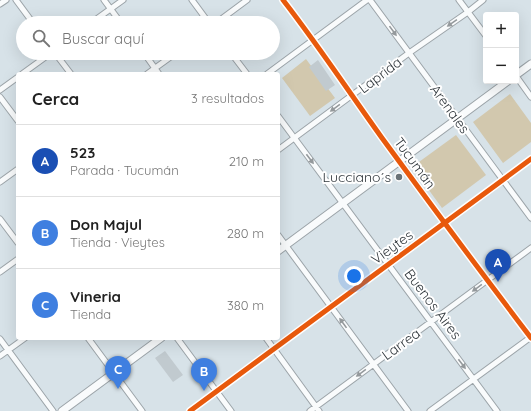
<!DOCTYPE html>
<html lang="es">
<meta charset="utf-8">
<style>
:root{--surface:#fff;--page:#f6f6f6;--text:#222;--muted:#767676;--line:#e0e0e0;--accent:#7c3aed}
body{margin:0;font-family:Quicksand,sans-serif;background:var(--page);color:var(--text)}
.controls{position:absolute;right:12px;top:12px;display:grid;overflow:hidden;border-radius:4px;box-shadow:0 4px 16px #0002}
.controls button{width:36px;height:36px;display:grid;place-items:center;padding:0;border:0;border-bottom:1px solid var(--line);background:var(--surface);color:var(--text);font:20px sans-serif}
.you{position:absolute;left:354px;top:276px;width:14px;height:14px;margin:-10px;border:3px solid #fff;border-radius:50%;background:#1a73e8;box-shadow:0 0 0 6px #1a73e833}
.badge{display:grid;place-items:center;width:26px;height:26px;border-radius:50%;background:var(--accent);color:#fff;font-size:13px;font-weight:700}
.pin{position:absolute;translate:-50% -33px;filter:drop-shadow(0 1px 2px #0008)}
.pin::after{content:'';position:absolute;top:21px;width:14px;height:12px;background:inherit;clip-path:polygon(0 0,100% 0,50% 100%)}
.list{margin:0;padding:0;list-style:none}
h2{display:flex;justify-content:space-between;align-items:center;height:52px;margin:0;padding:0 16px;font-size:17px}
h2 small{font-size:13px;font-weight:400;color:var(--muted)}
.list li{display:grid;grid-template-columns:26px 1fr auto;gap:12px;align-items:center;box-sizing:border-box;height:72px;padding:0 16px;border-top:1px solid var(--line)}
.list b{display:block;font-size:15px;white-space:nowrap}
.list p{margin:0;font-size:13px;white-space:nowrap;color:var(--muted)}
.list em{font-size:13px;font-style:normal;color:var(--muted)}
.icon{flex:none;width:22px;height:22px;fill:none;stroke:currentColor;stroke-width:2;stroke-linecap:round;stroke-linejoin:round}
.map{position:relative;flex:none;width:531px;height:411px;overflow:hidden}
.search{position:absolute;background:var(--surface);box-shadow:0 4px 16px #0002;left:16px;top:16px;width:264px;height:44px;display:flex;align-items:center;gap:10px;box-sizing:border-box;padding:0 14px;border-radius:22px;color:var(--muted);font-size:15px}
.panel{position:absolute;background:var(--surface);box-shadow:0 4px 16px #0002;left:16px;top:72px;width:264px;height:268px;border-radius:4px}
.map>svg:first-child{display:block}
.green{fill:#d2c8ae}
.building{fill:#c1cacf}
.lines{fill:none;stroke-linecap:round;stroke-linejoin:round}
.street-casing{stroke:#9ca4a9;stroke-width:7}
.secondary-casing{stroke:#9ca4a9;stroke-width:9}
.street{stroke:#f9fbfc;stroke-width:5}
.secondary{stroke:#f9fbfc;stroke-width:7}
.cycleway-casing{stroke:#fff;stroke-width:8}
.cycleway{stroke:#e8590c;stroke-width:5}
.oneway{fill:#94999c}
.poi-dot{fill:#6a7378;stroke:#fff;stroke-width:1.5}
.labels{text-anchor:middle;stroke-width:4;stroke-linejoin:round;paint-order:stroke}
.street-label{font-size:14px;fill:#30373c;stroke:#fff}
.poi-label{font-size:14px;fill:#30373c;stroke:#fff;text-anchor:end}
</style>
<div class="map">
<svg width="531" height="411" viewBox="0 0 531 411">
<rect width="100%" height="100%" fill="#d7e2e8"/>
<path class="green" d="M306,59L335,98L310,116L282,78Z
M510,94L531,123V142L503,163L473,122Z
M456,135L486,175L442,208L412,167Z"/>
<path class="building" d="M318,60L335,85L326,91L309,67Z
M165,351L183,375L173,382L155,358Z"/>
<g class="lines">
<defs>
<path id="street" d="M16,0L33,23
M104,0L121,23
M192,0L209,23
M283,0C318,45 349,92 382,138C431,205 481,272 531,338
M370,0L531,218
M459,0L486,36
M0,4L6,0
M91,23L123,0
M216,23L247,0
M55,53L71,74
M144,53L159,74
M231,53L247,74
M22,74L51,53
M147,74L176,53
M267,74L367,0
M516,76L531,97
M0,90L18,77
M0,97L18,121
M278,116L497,411
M278,150L409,53L468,12L483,0
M0,182L18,169
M0,219L18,243
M278,235L408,411
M0,272L18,259
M88,338L142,411
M177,338L231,411
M266,338L319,411
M0,339L53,411
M0,356L25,338
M190,411L531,159
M310,411L531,248
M430,411L531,337"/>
<path id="secondary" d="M516,75L531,64
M278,251L508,81
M62,411L161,338"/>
</defs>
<use href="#street" class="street-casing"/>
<use href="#secondary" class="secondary-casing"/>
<use href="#street" class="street"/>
<use href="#secondary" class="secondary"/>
<defs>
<path id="cycleway" d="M283,0C318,45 349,92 382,138C431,205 481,272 531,338
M190,411L531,159"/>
</defs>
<use href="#cycleway" class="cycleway-casing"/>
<use href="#cycleway" class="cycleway"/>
</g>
<defs><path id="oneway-solid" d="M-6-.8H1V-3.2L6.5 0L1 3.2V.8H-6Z"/></defs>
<g class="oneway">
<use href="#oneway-solid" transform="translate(452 23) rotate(145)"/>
<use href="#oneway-solid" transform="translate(393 31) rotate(54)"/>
<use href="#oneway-solid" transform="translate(335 108) rotate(144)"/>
<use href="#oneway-solid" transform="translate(310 159) rotate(53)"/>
<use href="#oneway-solid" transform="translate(477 288) rotate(144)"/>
<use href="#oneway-solid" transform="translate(343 323) rotate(-126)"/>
<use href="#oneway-solid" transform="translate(462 364) rotate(53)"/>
<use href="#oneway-solid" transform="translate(361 373) rotate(144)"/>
</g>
<circle class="poi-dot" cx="399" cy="177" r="4"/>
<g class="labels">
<g class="street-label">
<text transform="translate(380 75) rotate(-37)" y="5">Laprida</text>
<text transform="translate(450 109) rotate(54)" y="5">Arenales</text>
<text transform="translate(415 163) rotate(54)" y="5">Tucumán</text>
<text transform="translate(392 247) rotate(-36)" y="5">Vieytes</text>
<text transform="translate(433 304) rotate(53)" y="5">Buenos Aires</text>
<text transform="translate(401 344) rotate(-36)" y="5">Larrea</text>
</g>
<g class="poi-label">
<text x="391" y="182">Lucciano´s</text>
</g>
</g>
</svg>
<div class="controls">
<button>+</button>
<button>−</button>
</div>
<div class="you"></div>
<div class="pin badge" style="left:498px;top:282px;background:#1a4fb4">A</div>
<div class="pin badge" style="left:204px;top:391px;background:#3f7fe0">B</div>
<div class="pin badge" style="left:118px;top:389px;background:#3f7fe0">C</div>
<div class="search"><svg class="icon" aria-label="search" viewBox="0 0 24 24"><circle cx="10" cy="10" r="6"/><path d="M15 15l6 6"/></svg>Buscar aquí</div>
<section class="panel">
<h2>Cerca<small>3 resultados</small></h2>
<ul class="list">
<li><span class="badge" style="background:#1a4fb4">A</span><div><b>523</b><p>Parada · Tucumán</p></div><em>210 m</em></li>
<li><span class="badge" style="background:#3f7fe0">B</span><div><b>Don Majul</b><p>Tienda · Vieytes</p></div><em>280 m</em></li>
<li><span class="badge" style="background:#3f7fe0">C</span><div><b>Vineria</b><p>Tienda</p></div><em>380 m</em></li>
</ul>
</section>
</div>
